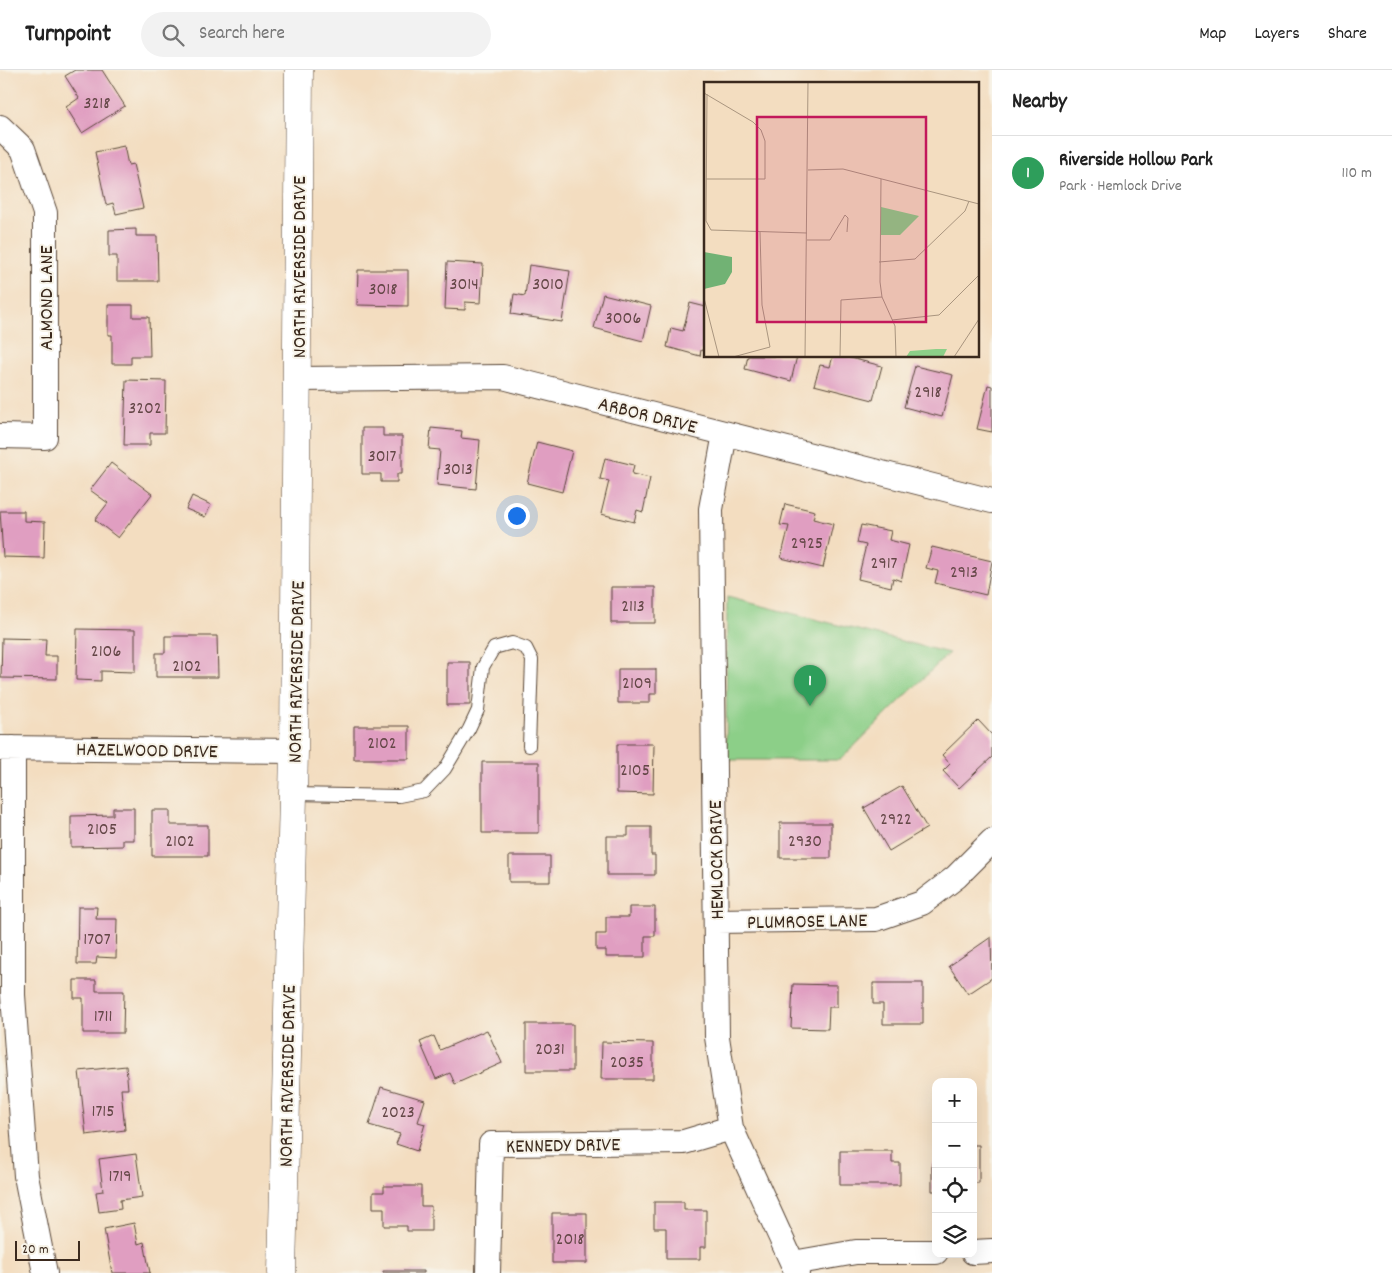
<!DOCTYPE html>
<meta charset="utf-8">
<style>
:root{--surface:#fff;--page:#f2f2f2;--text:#222;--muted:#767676;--line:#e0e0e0;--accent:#b5179e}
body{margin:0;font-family:Dekko,sans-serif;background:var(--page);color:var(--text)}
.controls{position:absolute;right:15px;bottom:15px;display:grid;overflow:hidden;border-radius:10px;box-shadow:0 5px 20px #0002}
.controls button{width:45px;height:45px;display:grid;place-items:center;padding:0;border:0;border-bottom:1px solid var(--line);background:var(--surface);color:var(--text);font:25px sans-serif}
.scale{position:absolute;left:15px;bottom:12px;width:65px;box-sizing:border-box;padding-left:5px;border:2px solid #3b2a1e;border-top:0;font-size:14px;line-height:18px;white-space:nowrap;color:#3b2a1e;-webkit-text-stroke:4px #f7f3e8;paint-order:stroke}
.you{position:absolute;left:516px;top:445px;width:18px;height:18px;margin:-12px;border:4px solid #fff;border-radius:50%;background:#1a73e8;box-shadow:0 0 0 8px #1a73e833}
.badge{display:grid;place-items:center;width:32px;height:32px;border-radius:50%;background:var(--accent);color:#fff;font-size:16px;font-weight:700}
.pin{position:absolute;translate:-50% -41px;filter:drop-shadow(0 1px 2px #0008)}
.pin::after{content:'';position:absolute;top:26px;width:18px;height:15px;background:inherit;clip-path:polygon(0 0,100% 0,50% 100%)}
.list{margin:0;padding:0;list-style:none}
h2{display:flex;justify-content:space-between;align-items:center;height:65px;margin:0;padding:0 20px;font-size:21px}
h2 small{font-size:16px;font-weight:400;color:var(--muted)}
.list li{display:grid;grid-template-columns:32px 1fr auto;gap:15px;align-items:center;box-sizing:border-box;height:75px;padding:0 20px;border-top:1px solid var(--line)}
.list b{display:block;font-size:19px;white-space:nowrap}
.list p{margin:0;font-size:16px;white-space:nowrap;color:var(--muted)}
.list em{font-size:16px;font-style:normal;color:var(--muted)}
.icon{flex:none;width:28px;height:28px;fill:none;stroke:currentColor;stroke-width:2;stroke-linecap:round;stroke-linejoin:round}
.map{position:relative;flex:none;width:992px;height:1203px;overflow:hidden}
header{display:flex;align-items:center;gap:30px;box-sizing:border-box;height:70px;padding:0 25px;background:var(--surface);border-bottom:1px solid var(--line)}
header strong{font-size:24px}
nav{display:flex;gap:28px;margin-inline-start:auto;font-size:18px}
.search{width:350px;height:45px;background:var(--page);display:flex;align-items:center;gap:12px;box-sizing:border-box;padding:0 18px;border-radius:28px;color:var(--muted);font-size:19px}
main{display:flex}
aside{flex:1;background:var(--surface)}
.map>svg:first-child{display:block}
.green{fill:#8ccf88;stroke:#647c53}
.building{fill:#e09ec1}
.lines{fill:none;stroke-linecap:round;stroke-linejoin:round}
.lane-casing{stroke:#574536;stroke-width:14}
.street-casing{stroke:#574536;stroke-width:26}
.secondary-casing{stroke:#574536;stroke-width:29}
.lane{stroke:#fff;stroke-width:12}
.street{stroke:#fff;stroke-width:24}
.secondary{stroke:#fff;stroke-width:28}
.labels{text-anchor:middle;stroke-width:4;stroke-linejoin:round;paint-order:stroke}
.number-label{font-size:18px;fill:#644747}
.street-label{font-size:20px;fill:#3b2a1e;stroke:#f7f3e8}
.inset-road{fill:none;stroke:#a9957f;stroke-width:1}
.view{fill:#c2185b;fill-opacity:0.15;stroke:#c2185b;stroke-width:2.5}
.inset-edge{fill:none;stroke:#3b2a1e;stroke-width:2.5}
</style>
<header>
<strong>Turnpoint</strong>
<div class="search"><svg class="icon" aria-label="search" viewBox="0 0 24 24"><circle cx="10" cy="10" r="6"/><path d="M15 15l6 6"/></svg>Search here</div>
<nav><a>Map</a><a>Layers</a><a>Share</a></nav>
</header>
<main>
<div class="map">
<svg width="992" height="1203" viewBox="0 0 992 1203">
<rect width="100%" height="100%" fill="#f7f3e8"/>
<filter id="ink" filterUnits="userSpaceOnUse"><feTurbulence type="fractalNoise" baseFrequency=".02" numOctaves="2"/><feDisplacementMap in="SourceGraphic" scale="10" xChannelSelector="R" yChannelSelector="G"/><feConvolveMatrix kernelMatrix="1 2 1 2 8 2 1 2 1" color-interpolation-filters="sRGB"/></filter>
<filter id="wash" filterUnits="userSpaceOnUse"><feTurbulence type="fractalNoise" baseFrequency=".0096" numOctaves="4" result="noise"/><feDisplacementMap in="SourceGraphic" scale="20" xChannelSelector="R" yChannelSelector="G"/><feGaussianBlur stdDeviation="1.12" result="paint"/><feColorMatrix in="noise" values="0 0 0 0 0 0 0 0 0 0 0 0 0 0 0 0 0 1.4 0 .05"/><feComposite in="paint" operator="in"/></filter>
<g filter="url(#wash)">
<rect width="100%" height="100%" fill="#f3ddc0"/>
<path class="green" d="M727,527L949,583L840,690H726Z"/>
<g id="blocks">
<path class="building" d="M75,0H102L125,36L82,63L66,37L79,28L65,6Z
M124,76L128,95L133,94L143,138L116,144L113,133L106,135L95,82Z
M136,159V166H157L158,211H117V186H109V160Z
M447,192L483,194L481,233L465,232V240L445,239Z
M529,195L570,201L562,252L511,244L514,224L525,226Z
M358,200H408V236L357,235Z
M603,224L651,236L643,271L594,258Z
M690,233L706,237V281L701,280L700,286L667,277L671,258L683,261Z
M108,235H133V247H149L150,286H131V294H112V265H108Z
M748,286H797L791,311L745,299Z
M833,286H843L882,296L873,330L814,315L820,295L830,297Z
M915,296L953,305L942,347L904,337Z
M126,310L166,311L165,363H150V375H124Z
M988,315L992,316V362L977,359Z
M362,358H383V366H402V404H397V412H381V404H362Z
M431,358L462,361L461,368L480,370L476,419L437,415L440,380L429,379Z
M537,372L572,381L562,422L527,413Z
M605,388L634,395L632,404L650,408L643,442L637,440L634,452L601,444L609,411L600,409Z
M111,393L152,424L118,468L95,450L108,433L90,420Z
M192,426L211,435L205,447L186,439Z
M785,434L815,441L813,449L833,454L823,498L781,488L789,456L780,455Z
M0,441H24V451L45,452L44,488L3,487Z
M861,455L891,461L889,470L909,475L901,511L893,508L891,517L858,509L866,475L857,473Z
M932,477L992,491L986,525L935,513L938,501L926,498Z
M611,517H655V553H611Z
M77,559L135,560V602L101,601V611L76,610Z
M165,566H217L218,607H156V583H165Z
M2,568L46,569L45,586H57V609L1,608Z
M447,592H470V635H447Z
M618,599H656V624H650V633H618Z
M978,650L992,665V687L959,718L943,701L950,694L942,685Z
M354,656H409V689H354Z
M617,674H654L653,724L617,723Z
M482,692H539V763H482Z
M902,716L927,758L889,781L864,738Z
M113,738H134V770H123V776L71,777V746L113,745Z
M152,740H170V755H208V786H152Z
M780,753H831V788H780Z
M628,757H651V785H655V805H607V766H628Z
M509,786H550V812H509Z
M78,837H97L96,849H117L116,888L97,887L96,894H77Z
M629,837H655V866H645V887H606V880H596V864H606V847H629Z
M991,867L992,908L968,924L949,896Z
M74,910H96V921H124L123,963H83V928H74Z
M873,913H923V954H883V934H873Z
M793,914L837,915V937H829L828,959L791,958Z
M526,954H573V1001H526Z
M487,960L502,993L455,1014L450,1003L436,1009L420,972L434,966L440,980Z
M602,972L653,973V1009H601Z
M126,996L128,1019H121L125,1060L86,1065L79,1001Z
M381,1017L425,1030L418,1052L425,1054L417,1081L396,1074L400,1064L369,1055Z
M973,1075H979V1113H973Z
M840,1081H892V1093H900V1115H840Z
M136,1084L142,1127L120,1130L121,1139L99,1142L96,1122L103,1121L99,1089Z
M932,1093H936V1121H932Z
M384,1116H421V1136H431V1161H407V1156H384V1138H373V1122H384Z
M654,1132H684V1140H706V1177H700V1189H666V1158H654Z
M552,1143H587V1193H552Z
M134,1153L138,1174L144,1172L150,1203H112L104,1159Z
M383,1201H424V1203H383Z"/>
</g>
</g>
<g filter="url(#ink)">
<use href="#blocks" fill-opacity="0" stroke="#574536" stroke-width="1"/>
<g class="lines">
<defs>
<path id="lane" d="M293,724L399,726L424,721L445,699L469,659L478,640L483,597L494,578L512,573L526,578L532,590L529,676"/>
<path id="street" d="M0,57L23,79L45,143V367L0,366
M298,309L503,307L992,431
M725,364L711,439L717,967L731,1058L797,1203
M0,678L294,681
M13,678V925L26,1106L45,1203
M716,851L876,849L922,833L956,807L992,771
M973,1182L992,1181
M793,1193L856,1182H936
M488,1203L491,1074L684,1072L731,1058"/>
<path id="secondary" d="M282,1203L294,681L299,0"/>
</defs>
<use href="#lane" class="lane-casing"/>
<use href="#street" class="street-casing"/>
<use href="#secondary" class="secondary-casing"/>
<use href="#lane" class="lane"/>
<use href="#street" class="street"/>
<use href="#secondary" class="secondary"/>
</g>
</g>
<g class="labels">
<g class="number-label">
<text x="97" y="38">3218</text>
<text x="464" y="219">3014</text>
<text x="548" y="219">3010</text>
<text x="383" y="224">3018</text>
<text x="623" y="253">3006</text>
<text x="928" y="327">2918</text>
<text x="145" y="343">3202</text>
<text x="382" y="391">3017</text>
<text x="458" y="404">3013</text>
<text x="807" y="478">2925</text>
<text x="884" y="498">2917</text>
<text x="964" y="507">2913</text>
<text x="633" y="541">2113</text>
<text x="106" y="586">2106</text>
<text x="187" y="601">2102</text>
<text x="637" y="618">2109</text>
<text x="382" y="678">2102</text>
<text x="635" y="705">2105</text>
<text x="896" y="754">2922</text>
<text x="102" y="764">2105</text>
<text x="180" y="776">2102</text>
<text x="805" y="776">2930</text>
<text x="97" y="874">1707</text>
<text x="103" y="951">1711</text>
<text x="550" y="984">2031</text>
<text x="627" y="997">2035</text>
<text x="103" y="1046">1715</text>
<text x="398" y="1047">2023</text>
<text x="120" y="1111">1719</text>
<text x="570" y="1174">2018</text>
</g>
<g class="street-label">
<text transform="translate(298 197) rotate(-90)" y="7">NORTH RIVERSIDE DRIVE</text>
<text transform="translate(45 228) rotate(-90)" y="7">ALMOND LANE</text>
<text transform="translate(648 344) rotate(14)" y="7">ARBOR DRIVE</text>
<text transform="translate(295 602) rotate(-89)" y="7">NORTH RIVERSIDE DRIVE</text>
<text transform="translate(147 679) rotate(1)" y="7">HAZELWOOD DRIVE</text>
<text transform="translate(715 790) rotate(-91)" y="7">HEMLOCK DRIVE</text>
<text transform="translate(807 850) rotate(-1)" y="7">PLUMROSE LANE</text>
<text transform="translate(286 1006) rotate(-89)" y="7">NORTH RIVERSIDE DRIVE</text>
<text transform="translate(563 1074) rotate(-1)" y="7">KENNEDY DRIVE</text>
</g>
</g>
<g transform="translate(704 12)">
<rect width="275" height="275" fill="#f3ddc0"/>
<path d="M177,125L215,134L196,153H177ZM232,267H243L239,275H202L206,269Z" fill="#8ccf88"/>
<path d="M0,170L28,175V190L21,202L0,207Z" fill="#71b274"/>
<path class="inset-road" d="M0,11L49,40L57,48L61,59V97H2M3,12L2,139L7,148L103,151M104,88L139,87L275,122M177,97L176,200L178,215L191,244L192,275M103,158H126L141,133L144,136L143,150M175,180L211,177L261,129L265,119M0,216L15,275M188,238L235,233L275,193M29,275L66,265L58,223L56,150M101,275L104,0M136,275L137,218L178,215M250,275L275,237"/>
<path class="view" d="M53,35H222V240H53Z"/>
<rect width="275" height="275" class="inset-edge"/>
</g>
</svg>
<div class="controls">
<button>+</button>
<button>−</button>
<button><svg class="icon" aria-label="locate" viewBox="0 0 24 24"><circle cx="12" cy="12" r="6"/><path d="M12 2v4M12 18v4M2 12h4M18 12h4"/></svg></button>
<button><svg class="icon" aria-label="layers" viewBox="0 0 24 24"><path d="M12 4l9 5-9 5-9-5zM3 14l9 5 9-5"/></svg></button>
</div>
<div class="scale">20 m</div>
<div class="you"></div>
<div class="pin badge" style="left:810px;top:636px;background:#2e9e5b">1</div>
</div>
<aside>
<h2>Nearby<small></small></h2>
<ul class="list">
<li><span class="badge" style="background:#2e9e5b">1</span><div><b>Riverside Hollow Park</b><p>Park · Hemlock Drive</p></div><em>110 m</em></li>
</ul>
</aside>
</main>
